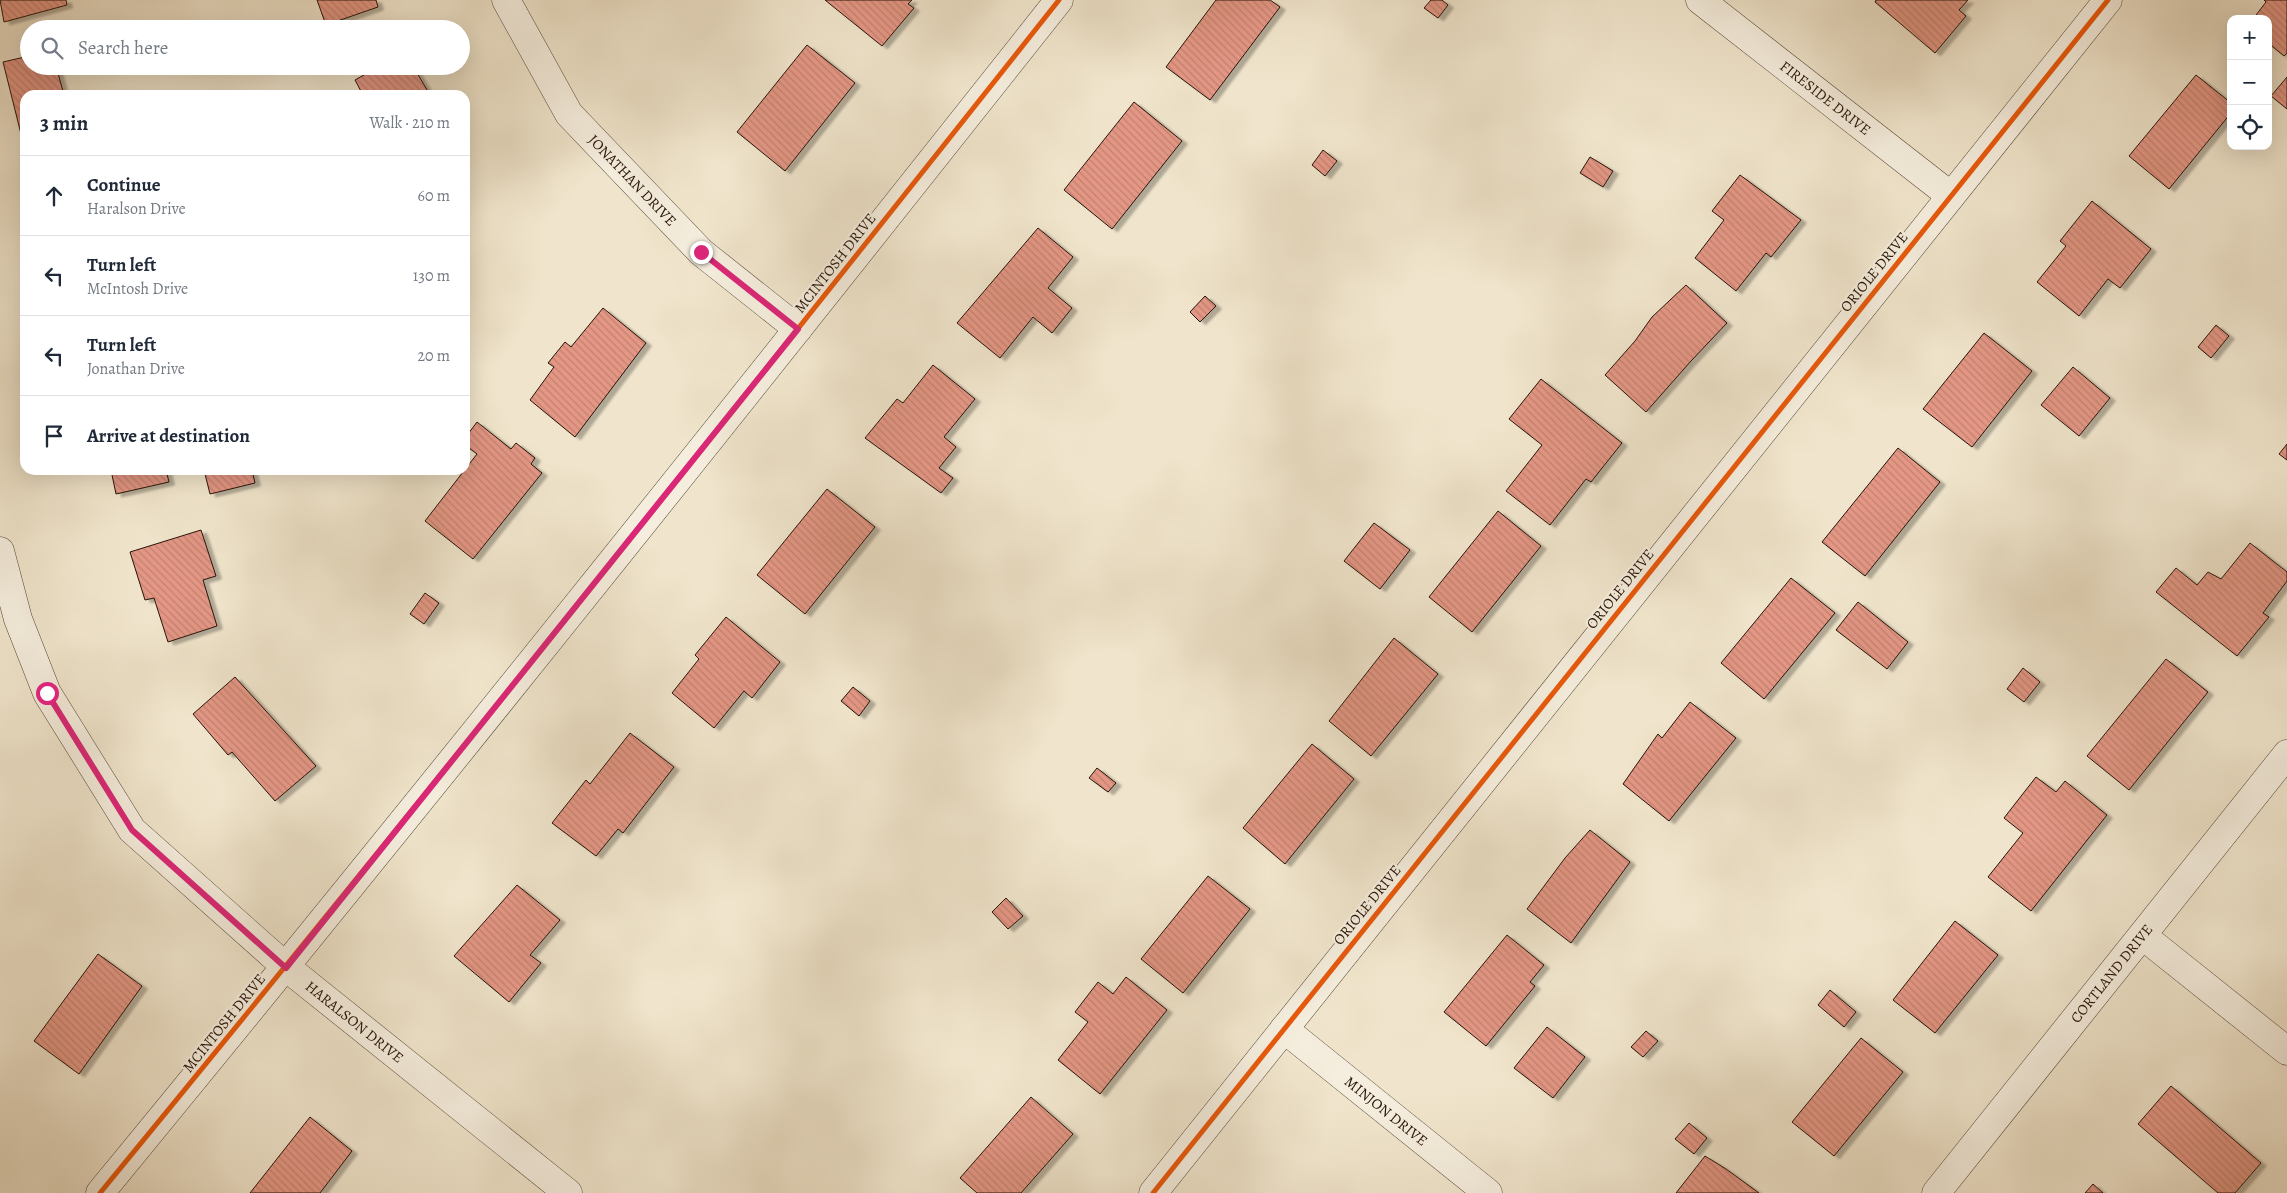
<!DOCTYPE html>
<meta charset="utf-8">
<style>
:root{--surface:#fff;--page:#f6f6f7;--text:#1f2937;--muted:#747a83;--line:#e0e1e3}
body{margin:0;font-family:Alegreya,serif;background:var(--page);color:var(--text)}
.controls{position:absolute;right:15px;top:15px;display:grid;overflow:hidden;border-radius:10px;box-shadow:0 5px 20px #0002}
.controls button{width:45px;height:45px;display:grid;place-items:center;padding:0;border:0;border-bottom:1px solid var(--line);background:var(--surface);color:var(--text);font:25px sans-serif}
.stop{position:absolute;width:15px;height:15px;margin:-11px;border:4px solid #db2777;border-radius:50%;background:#fff}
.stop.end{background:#db2777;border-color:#fff;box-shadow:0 1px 5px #0008}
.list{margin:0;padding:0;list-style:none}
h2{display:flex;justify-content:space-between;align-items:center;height:65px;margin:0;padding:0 20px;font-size:21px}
h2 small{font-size:16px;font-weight:400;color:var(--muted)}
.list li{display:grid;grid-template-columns:32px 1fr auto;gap:15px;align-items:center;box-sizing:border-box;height:80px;padding:0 20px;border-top:1px solid var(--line)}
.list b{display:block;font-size:19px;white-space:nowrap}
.list p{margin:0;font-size:16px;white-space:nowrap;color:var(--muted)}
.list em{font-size:16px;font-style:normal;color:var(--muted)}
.icon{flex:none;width:28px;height:28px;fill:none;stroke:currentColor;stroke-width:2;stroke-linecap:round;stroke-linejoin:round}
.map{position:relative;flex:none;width:2287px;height:1193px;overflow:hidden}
.search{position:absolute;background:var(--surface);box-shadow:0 5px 20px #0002;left:20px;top:20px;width:450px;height:55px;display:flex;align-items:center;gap:12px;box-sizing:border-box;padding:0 18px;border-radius:28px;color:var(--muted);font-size:19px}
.panel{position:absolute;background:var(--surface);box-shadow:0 5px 20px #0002;left:20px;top:90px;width:450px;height:385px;border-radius:15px}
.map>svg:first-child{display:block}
.building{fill:url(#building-back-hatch);stroke:#261307;filter:url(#shadow)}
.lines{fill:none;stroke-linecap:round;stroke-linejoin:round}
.street-casing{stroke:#584838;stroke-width:29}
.street{stroke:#f5eede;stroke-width:28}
.cycleway-casing{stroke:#f5eede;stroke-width:8}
.cycleway{stroke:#e8590c;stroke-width:5}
.route{stroke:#db2777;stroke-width:6}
.labels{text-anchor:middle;stroke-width:4.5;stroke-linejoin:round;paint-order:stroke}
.street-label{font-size:15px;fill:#261307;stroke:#f5eede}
</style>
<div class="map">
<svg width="2287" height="1193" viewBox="0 0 2287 1193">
<defs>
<pattern id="building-back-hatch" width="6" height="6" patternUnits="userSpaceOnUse" patternTransform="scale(1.25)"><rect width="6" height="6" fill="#e49785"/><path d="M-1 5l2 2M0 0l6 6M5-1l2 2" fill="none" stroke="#c38171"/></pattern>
<filter id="shadow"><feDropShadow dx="5.5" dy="3" stdDeviation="1" flood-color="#0004"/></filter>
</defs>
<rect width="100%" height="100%" fill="#f0e5cc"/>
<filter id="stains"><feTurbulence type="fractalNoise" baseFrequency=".004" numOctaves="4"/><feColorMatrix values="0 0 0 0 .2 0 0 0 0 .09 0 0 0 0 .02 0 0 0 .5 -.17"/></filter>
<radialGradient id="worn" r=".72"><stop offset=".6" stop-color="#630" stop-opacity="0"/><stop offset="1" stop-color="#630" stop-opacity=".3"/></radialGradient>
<path class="building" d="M0,0H66L67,5L4,22Z
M317,0H376L378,7L326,25Z
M825,0H912L908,4L914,8L882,46Z
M1216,0H1270L1280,7L1210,100L1166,67Z
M1431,0H1442L1448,5L1438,18L1424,8Z
M1876,0H1968L1959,10L1966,16L1935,53L1875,2Z
M2264,0H2287V53L2284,56L2268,43V19H2253L2266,2Z
M807,45L855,83L785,171L737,132Z
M29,56V66H56L64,95H25V150L3,62Z
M380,66H413L430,95H363L355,80Z
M2196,75L2231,103V113L2169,189L2129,156Z
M2287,77V109L2271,96Z
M1134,102L1182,141L1112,229L1064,190Z
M1323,150L1337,161L1325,176L1312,165Z
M1590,157L1613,171L1603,187L1580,173Z
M1740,175L1801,220L1771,257L1766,253L1736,291L1695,258L1724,220L1712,211Z
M2092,201L2151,249L2120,288L2108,279L2079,316L2037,282L2066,246L2060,241Z
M1038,228L1073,257L1048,288L1072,308L1052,333L1033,317L1000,358L957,323Z
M1686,285L1727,323L1691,361L1646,412L1605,375L1635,341L1652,317Z
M1205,296L1216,306L1200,322L1190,312Z
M603,308L646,343L575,437L530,400L554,367L548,363L565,342L571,347Z
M2216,325L2229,336L2211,358L2198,347Z
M1984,333L2032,371L1972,447L1923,409Z
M933,365L975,399L944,437L956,447L939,468L953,478L941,493L865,438L897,399L903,403Z
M2073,367L2110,398L2079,436L2041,405Z
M1541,379L1622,443L1591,482L1586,479L1550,525L1506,491L1542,445L1509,419Z
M477,422L511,449L516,443L535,458L531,464L542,473L473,559L425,521L477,454L465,445V438Z
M2287,444V460L2279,454Z
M1898,448L1940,482L1865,576L1822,542Z
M111,470H166L169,482L116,494Z
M204,470H252L255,483L210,494Z
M827,489L875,527L805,614L757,575Z
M1498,511L1541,546L1472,632L1429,597Z
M1374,523L1410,550L1380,589L1344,561Z
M201,530L216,576L203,580L217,626L168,642L154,598L145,600L130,552Z
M2250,543L2287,572V581L2263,613L2269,617L2237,656L2156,592L2176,568L2197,585L2208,572L2221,579Z
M1791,578L1835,613L1764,699L1721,663Z
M425,593L439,603L424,624L410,614Z
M1858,602L1908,642L1887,669L1836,630Z
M726,617L780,662L752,698L744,691L714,728L672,693L699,659L695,655Z
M1394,638L1438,674L1371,756L1329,721Z
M2166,659L2208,692L2129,790L2087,756Z
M2023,668L2040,682L2024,702L2007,689Z
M235,677L316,766L275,801L232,752L228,755L193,714Z
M853,687L870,701L859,716L841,701Z
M1690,702L1736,738L1669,821L1623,784L1658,734L1662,738Z
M630,733L674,767L623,833L618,829L596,856L552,823L586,780L590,784Z
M1312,744L1354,779L1285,864L1243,828Z
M1097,768L1116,783L1108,792L1089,778Z
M2036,777L2056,792L2065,781L2107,815L2031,911L1988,877L2023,833L2004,818Z
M1590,830L1630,862L1571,943L1527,909L1565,858Z
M1208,876L1250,909L1183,993L1141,959Z
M517,885L560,920L530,955L541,963L509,1002L454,956Z
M1006,898L1023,916L1008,929L992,912Z
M1955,921L1998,955L1935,1033L1893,1000Z
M1507,935L1544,965L1530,982L1535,986L1486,1046L1444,1012Z
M98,954L142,986L79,1074L34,1041Z
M1126,977L1167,1010L1100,1094L1058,1060L1088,1022L1075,1012L1098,982L1113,994Z
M1830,990L1856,1012L1844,1027L1818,1005Z
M1547,1027L1585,1057L1553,1098L1514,1068Z
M1646,1031L1658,1041L1643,1057L1631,1047Z
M1861,1038L1903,1072L1834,1156L1792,1122Z
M2171,1086L2261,1163L2235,1193H2218L2138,1124Z
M1031,1097L1073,1134L1021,1193H977L960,1178Z
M310,1117L352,1151L320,1193H250Z
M1689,1123L1707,1138L1694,1154L1675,1139Z
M1705,1156L1726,1169L1759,1193H1676Z
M2093,1184L2103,1193H2085Z"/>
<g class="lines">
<defs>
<g id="street">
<path id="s1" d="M506,0L569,114L701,252L798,329"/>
<path id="s2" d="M1700,0L1951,196"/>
<path id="s3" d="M0,551L18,619L47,693L132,830L286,967L568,1193"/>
<path d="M2143,936L2287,1051"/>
<path id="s4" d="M1284,1029L1488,1193"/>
<path d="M100,1193C424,799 742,400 1059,0"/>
<path d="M1153,1193L2108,0"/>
<path id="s5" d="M1936,1193L2287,754"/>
</g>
</defs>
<use href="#street" class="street-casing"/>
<use href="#street" class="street"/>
<defs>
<path id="cycleway" d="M100,1193C424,799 742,400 1059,0
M1153,1193L2108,0"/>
</defs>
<use href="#cycleway" class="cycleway-casing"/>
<use href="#cycleway" class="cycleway"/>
</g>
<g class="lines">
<path class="route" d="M47,693L132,830L286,968L798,329L701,252"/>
</g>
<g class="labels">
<g class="street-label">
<text dy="5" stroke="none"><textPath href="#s2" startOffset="159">FIRESIDE DRIVE</textPath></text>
<text dy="5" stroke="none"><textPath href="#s1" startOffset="222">JONATHAN DRIVE</textPath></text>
<text transform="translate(835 263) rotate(-52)" y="5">MCINTOSH DRIVE</text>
<text transform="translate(1874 272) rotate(-51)" y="5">ORIOLE DRIVE</text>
<text transform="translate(1620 589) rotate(-51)" y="5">ORIOLE DRIVE</text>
<text transform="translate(1367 905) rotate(-51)" y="5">ORIOLE DRIVE</text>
<text dy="5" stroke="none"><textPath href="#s5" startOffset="281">CORTLAND DRIVE</textPath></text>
<text dy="5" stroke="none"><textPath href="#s3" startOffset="605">HARALSON DRIVE</textPath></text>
<text transform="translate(224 1023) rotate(-51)" y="5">MCINTOSH DRIVE</text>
<text dy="5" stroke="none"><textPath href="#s4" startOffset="131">MINJON DRIVE</textPath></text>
</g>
</g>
<rect width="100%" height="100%" filter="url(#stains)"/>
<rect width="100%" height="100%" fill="url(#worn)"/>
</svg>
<div class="controls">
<button>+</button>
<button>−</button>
<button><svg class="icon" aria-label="locate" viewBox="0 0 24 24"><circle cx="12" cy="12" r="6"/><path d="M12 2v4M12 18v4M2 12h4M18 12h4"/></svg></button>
</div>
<div class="stop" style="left:47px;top:693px"></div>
<div class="stop end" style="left:701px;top:252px"></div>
<div class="search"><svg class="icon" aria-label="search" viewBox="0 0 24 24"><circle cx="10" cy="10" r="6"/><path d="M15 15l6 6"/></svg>Search here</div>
<section class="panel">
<h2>3 min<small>Walk · 210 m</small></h2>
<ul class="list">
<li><svg class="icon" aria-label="ahead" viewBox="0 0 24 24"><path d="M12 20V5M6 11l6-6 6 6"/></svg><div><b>Continue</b><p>Haralson Drive</p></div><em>60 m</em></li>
<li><svg class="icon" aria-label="left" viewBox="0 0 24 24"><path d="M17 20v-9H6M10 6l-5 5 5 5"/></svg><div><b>Turn left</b><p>McIntosh Drive</p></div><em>130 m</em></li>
<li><svg class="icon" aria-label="left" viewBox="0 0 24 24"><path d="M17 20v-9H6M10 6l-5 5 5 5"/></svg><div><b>Turn left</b><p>Jonathan Drive</p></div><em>20 m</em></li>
<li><svg class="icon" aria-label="arrive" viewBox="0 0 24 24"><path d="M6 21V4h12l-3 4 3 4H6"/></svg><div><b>Arrive at destination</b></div></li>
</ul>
</section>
</div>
